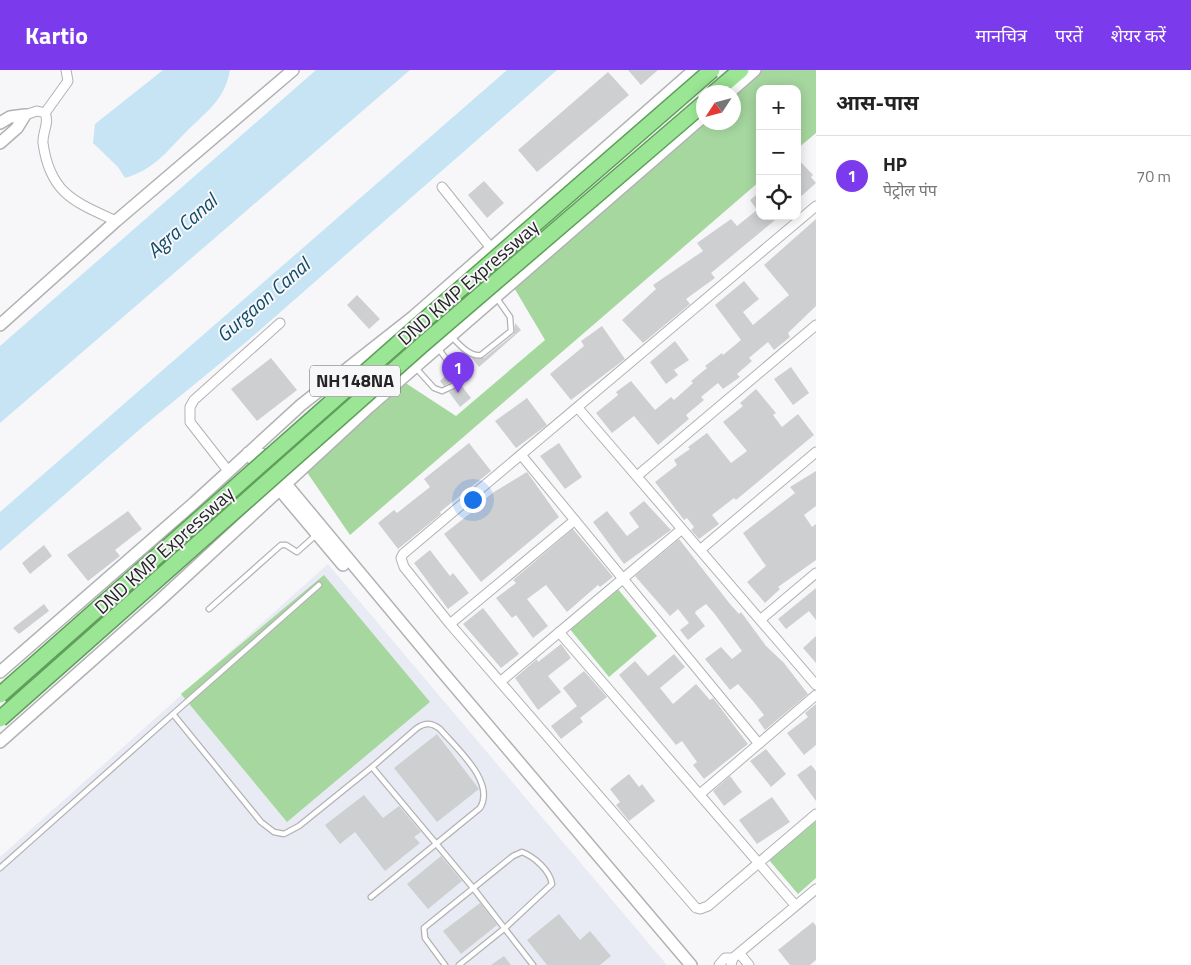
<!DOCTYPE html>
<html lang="hi">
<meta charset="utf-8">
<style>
:root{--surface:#fff;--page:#f2f2f2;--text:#222;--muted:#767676;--line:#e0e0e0;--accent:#7c3aed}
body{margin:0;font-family:"Titillium Web","Noto Sans Devanagari",sans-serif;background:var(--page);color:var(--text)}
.controls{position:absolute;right:15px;top:15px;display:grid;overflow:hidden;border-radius:10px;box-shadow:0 2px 12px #0003}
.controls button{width:45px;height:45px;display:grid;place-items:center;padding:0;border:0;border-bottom:1px solid var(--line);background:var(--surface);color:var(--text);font:25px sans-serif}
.compass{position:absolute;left:696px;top:15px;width:45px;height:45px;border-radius:50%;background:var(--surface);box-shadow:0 2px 12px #0003;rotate:234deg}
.you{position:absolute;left:472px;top:429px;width:18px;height:18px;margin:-12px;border:4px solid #fff;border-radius:50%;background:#1a73e8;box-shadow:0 0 0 8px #1a73e833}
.badge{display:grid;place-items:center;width:32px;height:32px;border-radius:50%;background:var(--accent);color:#fff;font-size:16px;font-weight:700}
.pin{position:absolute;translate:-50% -41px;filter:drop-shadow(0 1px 2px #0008)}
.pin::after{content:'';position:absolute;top:26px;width:18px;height:15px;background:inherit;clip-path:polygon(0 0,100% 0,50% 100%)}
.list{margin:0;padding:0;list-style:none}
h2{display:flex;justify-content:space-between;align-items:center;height:65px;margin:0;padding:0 20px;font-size:21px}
h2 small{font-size:16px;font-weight:400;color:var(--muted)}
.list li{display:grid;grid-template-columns:32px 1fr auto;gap:15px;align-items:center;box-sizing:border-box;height:80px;padding:0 20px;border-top:1px solid var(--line)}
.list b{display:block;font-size:19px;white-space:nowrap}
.list p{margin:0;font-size:16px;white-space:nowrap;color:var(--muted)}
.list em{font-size:16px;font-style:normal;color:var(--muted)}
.icon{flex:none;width:28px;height:28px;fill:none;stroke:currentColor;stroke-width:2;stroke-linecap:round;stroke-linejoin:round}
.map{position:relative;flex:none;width:816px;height:895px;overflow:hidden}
header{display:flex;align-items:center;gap:30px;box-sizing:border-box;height:70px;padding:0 25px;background:var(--accent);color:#fff}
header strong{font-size:24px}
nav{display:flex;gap:28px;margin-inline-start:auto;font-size:18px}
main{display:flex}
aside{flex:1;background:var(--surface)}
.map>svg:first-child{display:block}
.built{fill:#e9ebf4}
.green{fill:#a6d79f}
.water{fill:#c7e4f5}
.building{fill:#cecfd0}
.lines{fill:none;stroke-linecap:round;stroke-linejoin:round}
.service-casing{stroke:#b2b2b4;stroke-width:7}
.minor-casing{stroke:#b2b2b4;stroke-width:11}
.tertiary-casing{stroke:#b2b2b4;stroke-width:14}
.trunk-casing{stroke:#609e5c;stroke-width:18}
.service{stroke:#fff;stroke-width:4.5}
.minor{stroke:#fff;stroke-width:9}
.tertiary{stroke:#fff;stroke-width:11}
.trunk{stroke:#9ae694;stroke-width:15}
.trunk-bridge-casing{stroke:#609e5c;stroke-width:18;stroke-linecap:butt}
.trunk-bridge{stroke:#9ae694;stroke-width:15}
.labels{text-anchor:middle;stroke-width:4;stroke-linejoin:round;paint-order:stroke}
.shield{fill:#f7f7f9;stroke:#636364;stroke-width:1}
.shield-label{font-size:18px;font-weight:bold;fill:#242424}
.street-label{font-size:19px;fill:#242424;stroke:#f7f7f9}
.water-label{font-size:20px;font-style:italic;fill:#0f4b68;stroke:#f7f7f9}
</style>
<header>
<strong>Kartio</strong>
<nav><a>मानचित्र</a><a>परतें</a><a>शेयर करें</a></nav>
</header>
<main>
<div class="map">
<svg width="816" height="895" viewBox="0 0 816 895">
<rect width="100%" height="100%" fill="#f7f7f9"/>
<path class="built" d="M328,494L667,895H0V787Z"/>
<path class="green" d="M762,0H816V63L797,79V19H760V111L350,465L302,395L401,310L456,346L545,270L513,216L704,52H734V25Z
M324,505L430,632L287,752L181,624Z
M617,518L657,566L609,607L569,558Z
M816,751V808L798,824L769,790Z"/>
<path class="water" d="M163,0H230C225,30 206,42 186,62C165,83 155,99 125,108L118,97L93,73L95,54Z
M316,0H410L0,353V276Z
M507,0H557L245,273L146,354L0,481V442Z"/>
<path class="building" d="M628,0H658L641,15Z
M608,2L629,25L537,102L518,80Z
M797,88L813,105L811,107L816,113L797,130Z
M484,111L504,133L487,148L468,125Z
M760,122V146H780L711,203L715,208L686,229L690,234L643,273L622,250L656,219L653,215L703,181L697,173L731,149L737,156L757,140L750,130Z
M816,149V236L788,263L790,267L774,280L768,272L749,288L752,291L737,304L740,307L723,319L718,313L701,327L704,330L686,345L689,349L658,375L634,346L612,363L596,343L618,325L616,322L631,311L655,340L671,327L674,330L693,313L691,311L707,298L705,296L722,283L723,285L741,270L715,235L744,211L759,229L743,242L753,255L789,225L764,195Z
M357,225L380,249L369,259L347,235Z
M515,253L521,260L479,297L472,288H484L514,264Z
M602,256L625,289L571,330L550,304L584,276L581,271Z
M675,271L689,290L674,300L678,305L666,314L650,292Z
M271,288L297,320L257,351L231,319Z
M791,297L809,323L793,335L774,309Z
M450,302L454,307L453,311L444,316L440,311Z
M461,315L471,328L460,337L449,322Z
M756,319L776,343L773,345L782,357L798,344L814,365L736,430L734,428L712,445L719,454L699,469L691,460L694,457L687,448L684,450L655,412L677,395L674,390L690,379L688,377L707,363L731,393L747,381L723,352L743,336L740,333Z
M527,328L547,355L516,378L495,351Z
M469,373L491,401L440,442L441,444L398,479L378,453L394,440L397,443L430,417L424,409Z
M559,373L582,407L565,419L540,386Z
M816,401V436L804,445L812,457L816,454V490L778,517L780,519L765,533L747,512L766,496L743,463L795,423L790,417Z
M527,402L559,447L481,512L444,464L482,434L481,432L494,422Z
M644,431L671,460L624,494L593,452L607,441L627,466L639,457L629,443Z
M128,441L142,459L115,480L120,486L88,511L67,485Z
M573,459L613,507L600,517L598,515L567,542L546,515L527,529L548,556L533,568L516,545L512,548L496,528L516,513L513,510Z
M679,469L730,534L739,544L741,542L766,576L784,593L808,624L765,660L758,650L764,645L753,631L738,614L730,620L705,589L721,577L732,589L742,581L714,543L706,534L696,541L695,543L705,556L688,570L680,560L689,553L678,539L670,546L635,506Z
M44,475L52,486L30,504L22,493Z
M430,480L450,506L453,503L469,523L448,539L414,493Z
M816,518V550L809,541L786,559L778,549Z
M44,534L49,541L19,564L13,558Z
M483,538L519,584L501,598L463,554Z
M816,566V593L803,578Z
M561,574L571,588L548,606L561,622L538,640L515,608L537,589L538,592Z
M674,584L685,597L660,618L673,634L696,614L710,630L713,628L748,674L704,709L693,695L697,692L682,671L676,675L619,605L635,591L648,606Z
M584,601L607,627L580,648L583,652L561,669L551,656L577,636L563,618Z
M816,634V675L804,685L787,663L808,647L805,643Z
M437,664L479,719L437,752L394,698Z
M766,679L786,704L771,717L750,691Z
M811,695L816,701V731L797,705Z
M629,704L639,717L642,714L655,731L629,751L616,735L620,732L610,719Z
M730,706L742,722L724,736L713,721Z
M364,725L383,748L399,736L421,762L414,767L420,773L385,801L355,762L340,774L325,755Z
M772,727L790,752L757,774L739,750Z
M441,786L462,811L428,839L407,814Z
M480,833L497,855L461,884L443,861Z
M559,844L580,870L590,861L611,886L600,895H547L527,870Z
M813,852L816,856V890L810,895H790L778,880Z
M504,886L511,895H491Z"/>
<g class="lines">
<defs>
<path id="service" d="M451,266C459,274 469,287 481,285L511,261L510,247L496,227
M415,297L434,318L442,321L457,314L458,305L438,278
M209,539L281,475H286L297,482L316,465
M173,644L319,515
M0,798L173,644L261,752L274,762L284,764L299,756L372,697L474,819L533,895
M371,827L480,738C496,712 456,678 440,659C432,653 426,652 417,658L372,697
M445,895L425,868L424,858L513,786L522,782C535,787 550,801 552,814L505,858L459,895"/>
<path id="minor" d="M45,43L68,11L66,0
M25,45L37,41L45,43C50,53 42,62 43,73C50,124 75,132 116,151
M442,117L491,178
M816,136L403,484L401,488L404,497L450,554L696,838L700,839L708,836L816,744
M578,338L816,615
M522,386L759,674
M229,402L190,352V337L194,330L280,253
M637,406L816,255
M700,480L816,382
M760,550L816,503
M450,554L575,450
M559,562L795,835
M500,612L682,459
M700,724L816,625
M739,883L749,895
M719,895L725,888H733
M731,895L733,888L816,819"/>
<path id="tertiary" d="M730,22L755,0
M0,53L10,47L25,45L17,58L0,73
M0,255L116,151L293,0
M248,383L272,415L279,419L343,495
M261,384L440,599L691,895
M0,602L194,433L301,335L414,246L694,0
M0,672L159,531L369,337L704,46"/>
<path id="trunk" d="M715,22L741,0"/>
</defs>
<use href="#service" class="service-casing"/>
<use href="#minor" class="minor-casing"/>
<use href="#tertiary" class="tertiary-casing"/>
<use href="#trunk" class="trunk-casing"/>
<use href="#service" class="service"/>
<use href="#minor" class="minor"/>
<use href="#tertiary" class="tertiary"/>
<use href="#trunk" class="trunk"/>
<defs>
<path id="trunk-bridge" d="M0,625L412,261L712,0
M0,649L422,275L704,33"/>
</defs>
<use href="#trunk-bridge" class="trunk-bridge-casing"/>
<use href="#trunk-bridge" class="trunk-bridge"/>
</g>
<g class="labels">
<rect class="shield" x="310" y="295.5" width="90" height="31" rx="4"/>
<g class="shield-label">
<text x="355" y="317">NH148NA</text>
</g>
<g class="street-label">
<text transform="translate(468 212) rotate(-41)" y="7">DND KMP Expressway</text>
<text transform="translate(164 480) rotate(-42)" y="7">DND KMP Expressway</text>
</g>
<g class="water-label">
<text transform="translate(182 156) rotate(-41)" y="7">Agra Canal</text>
<text transform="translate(263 230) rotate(-41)" y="7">Gurgaon Canal</text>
</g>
</g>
</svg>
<div class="controls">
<button>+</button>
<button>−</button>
<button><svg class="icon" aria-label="locate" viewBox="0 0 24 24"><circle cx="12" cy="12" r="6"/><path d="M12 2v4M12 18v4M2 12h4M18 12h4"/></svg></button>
</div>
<svg class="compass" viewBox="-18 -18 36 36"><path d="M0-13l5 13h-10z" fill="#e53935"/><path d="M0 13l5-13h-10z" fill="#767676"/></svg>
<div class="you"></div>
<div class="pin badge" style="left:458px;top:323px">1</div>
</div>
<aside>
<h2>आस-पास<small></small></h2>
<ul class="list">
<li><span class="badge">1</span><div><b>HP</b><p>पेट्रोल पंप</p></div><em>70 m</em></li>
</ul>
</aside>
</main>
